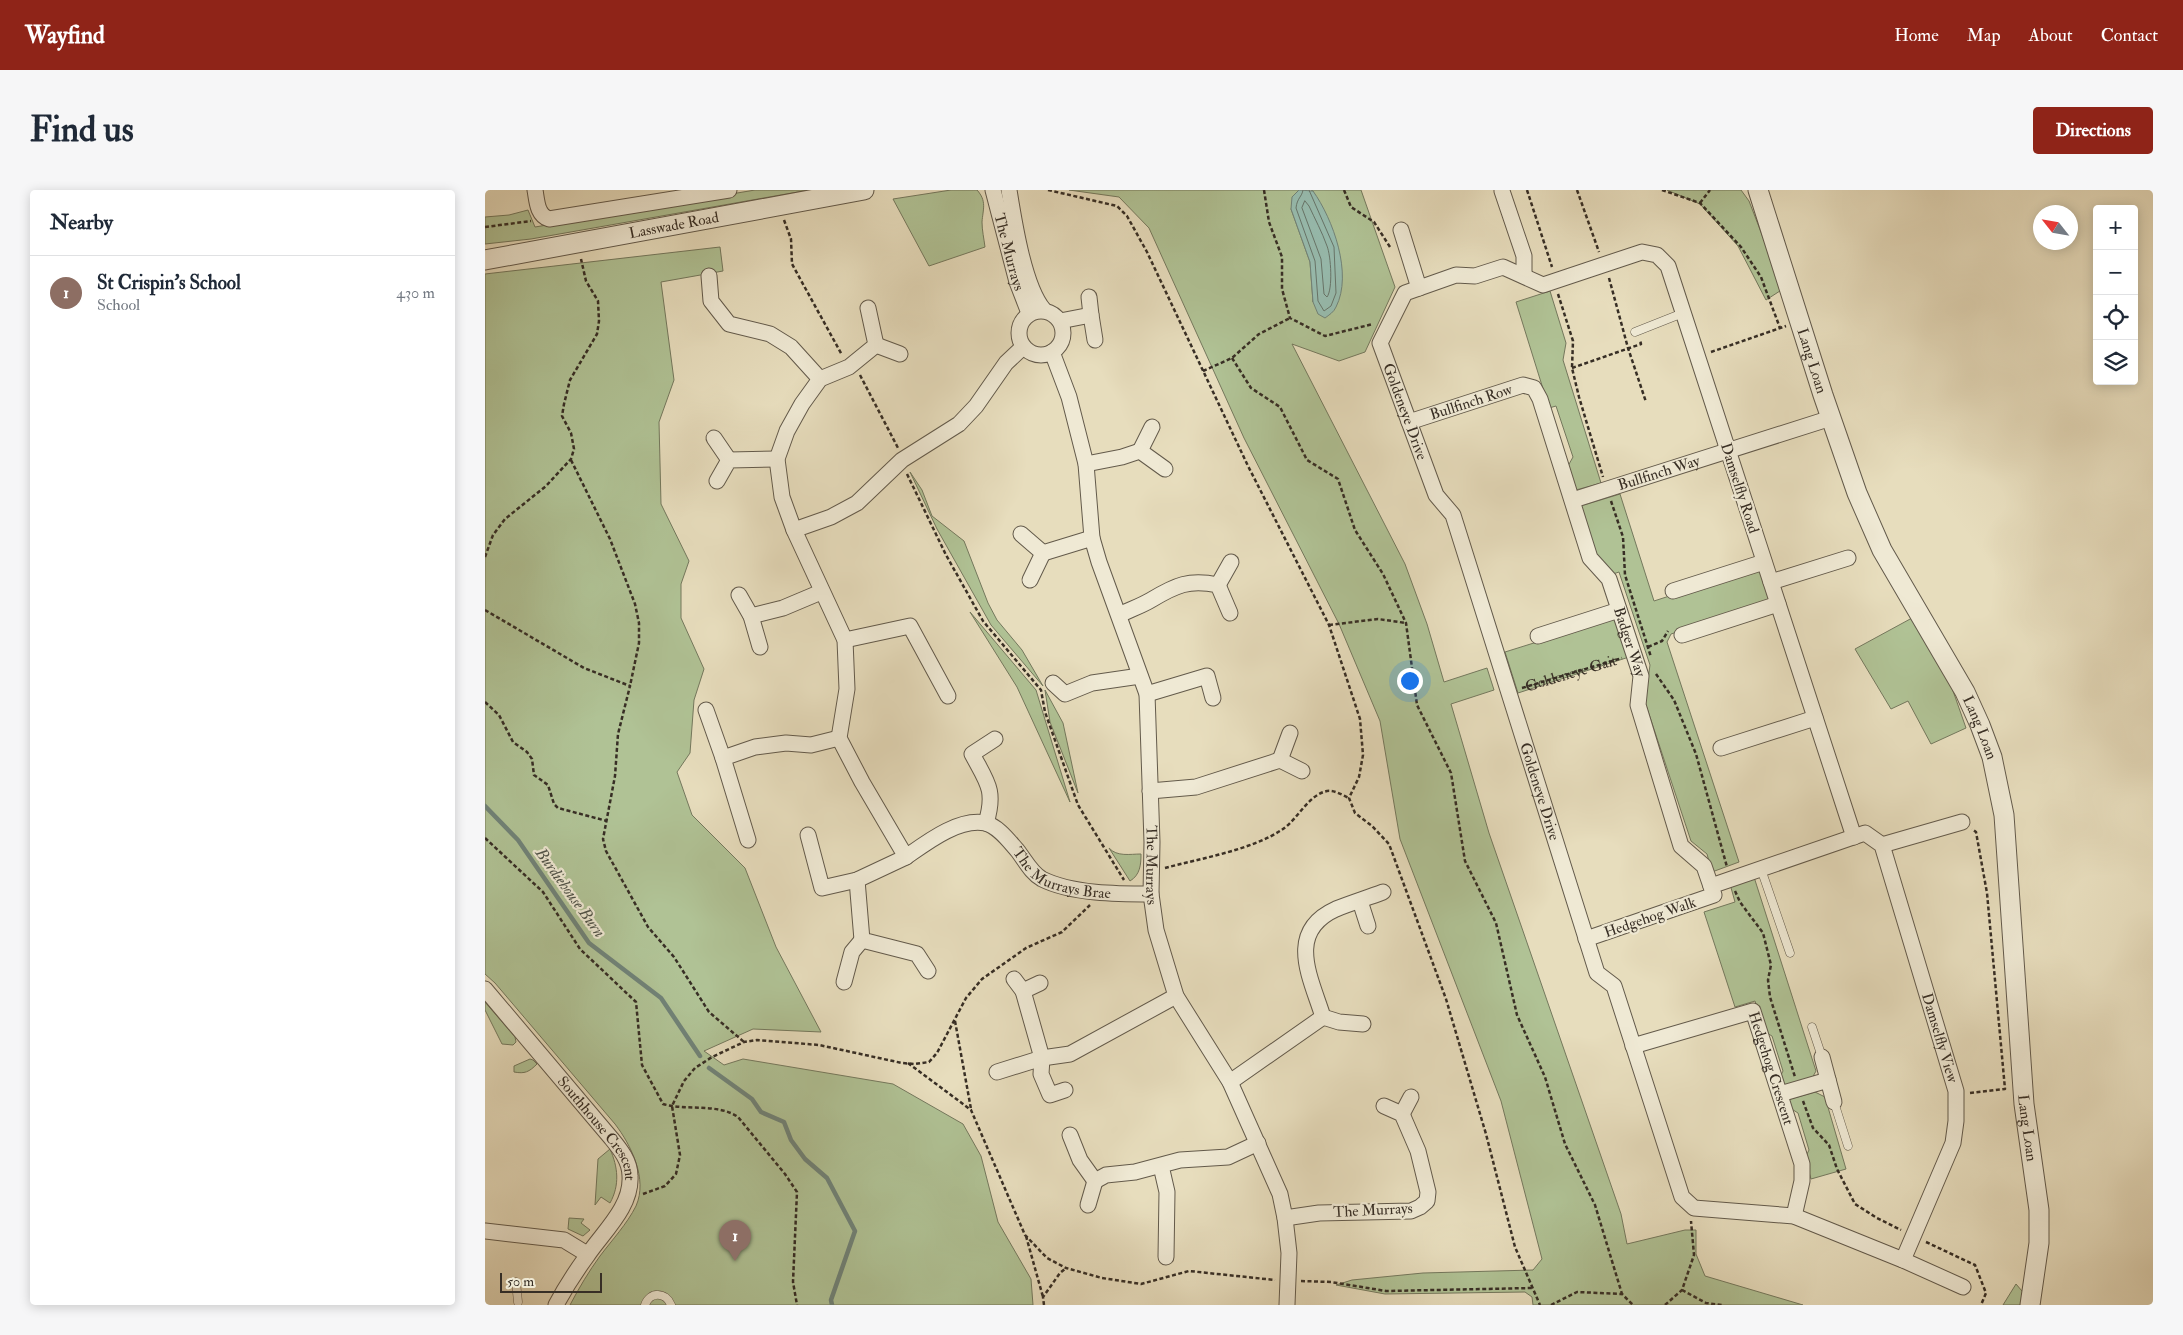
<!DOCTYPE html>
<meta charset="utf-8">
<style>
:root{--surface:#fff;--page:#f6f6f7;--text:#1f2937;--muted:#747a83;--line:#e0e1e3;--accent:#8f2418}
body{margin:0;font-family:"IM FELL Double Pica",serif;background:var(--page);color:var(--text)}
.controls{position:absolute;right:15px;top:15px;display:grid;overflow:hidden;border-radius:5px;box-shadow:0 2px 12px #0003}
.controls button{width:45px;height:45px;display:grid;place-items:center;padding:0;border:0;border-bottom:1px solid var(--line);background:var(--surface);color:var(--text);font:25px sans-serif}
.compass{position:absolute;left:1548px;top:15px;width:45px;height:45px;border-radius:50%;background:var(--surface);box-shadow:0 2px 12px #0003;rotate:301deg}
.scale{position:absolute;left:15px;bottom:12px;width:102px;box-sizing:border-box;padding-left:5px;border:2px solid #372e25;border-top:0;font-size:14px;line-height:18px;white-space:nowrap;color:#372e25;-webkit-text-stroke:4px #efe9d4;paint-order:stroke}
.you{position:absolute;left:924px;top:490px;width:18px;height:18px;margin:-12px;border:4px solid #fff;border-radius:50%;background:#1a73e8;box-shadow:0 0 0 8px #1a73e833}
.badge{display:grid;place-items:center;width:32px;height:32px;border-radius:50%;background:var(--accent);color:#fff;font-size:16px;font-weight:700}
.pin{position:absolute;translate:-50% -41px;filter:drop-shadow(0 1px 2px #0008)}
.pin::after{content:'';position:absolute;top:26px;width:18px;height:15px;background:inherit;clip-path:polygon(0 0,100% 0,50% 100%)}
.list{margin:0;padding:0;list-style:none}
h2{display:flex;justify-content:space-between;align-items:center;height:65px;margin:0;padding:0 20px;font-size:21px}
h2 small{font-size:16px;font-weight:400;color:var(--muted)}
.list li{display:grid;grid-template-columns:32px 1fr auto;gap:15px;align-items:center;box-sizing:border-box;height:75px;padding:0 20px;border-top:1px solid var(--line)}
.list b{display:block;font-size:19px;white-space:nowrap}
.list p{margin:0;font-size:16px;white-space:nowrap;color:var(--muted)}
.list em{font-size:16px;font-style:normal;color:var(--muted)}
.icon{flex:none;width:28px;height:28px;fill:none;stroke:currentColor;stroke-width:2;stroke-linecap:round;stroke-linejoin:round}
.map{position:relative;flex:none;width:1668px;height:1115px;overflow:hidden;border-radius:5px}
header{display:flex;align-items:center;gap:30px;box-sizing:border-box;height:70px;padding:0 25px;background:var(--accent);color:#fff}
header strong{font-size:24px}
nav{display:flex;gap:28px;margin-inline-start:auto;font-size:18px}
.intro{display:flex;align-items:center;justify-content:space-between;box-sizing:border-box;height:120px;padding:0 30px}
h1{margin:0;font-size:35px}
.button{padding:12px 22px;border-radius:5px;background:var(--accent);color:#fff;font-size:18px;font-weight:700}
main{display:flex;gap:30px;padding:0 30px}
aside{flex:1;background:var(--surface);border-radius:5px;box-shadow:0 2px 12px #0003}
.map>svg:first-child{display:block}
.green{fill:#b0c295;stroke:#74785d}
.water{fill:#97bcaf;stroke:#718378}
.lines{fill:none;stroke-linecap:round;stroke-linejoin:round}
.shore{stroke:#67756a;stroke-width:1}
.stream{stroke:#718378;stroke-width:4.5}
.service-casing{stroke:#635a4b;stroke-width:9}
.minor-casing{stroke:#635a4b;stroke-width:17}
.tertiary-casing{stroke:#635a4b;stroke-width:21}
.path{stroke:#372e25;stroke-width:2.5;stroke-dasharray:4 2.5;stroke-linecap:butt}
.service{stroke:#efe9d4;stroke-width:8}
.minor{stroke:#efe9d4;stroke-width:15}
.tertiary{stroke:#efe9d4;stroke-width:19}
.labels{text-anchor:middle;stroke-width:4.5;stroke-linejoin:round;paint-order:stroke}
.street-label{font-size:15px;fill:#372e25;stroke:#efe9d4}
.water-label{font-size:16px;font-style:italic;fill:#4f5248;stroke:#efe9d4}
</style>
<header>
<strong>Wayfind</strong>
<nav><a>Home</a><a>Map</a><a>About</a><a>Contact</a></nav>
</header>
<div class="intro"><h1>Find us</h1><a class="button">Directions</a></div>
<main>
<aside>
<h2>Nearby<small></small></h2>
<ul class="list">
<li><span class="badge" style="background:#8d6e63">1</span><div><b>St Crispin's School</b><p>School</p></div><em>430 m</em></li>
</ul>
</aside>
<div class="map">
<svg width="1668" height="1115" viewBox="0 0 1668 1115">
<rect width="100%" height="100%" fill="#e7ddbd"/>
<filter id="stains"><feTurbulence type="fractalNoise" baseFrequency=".004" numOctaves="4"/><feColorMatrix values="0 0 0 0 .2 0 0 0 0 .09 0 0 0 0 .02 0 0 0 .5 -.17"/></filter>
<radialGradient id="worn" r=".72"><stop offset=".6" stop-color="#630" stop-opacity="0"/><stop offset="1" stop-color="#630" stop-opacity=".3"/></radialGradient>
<path class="green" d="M270,0H324L46,49L0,54V27L24,25L43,20L50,37Z
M466,0H492C502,11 498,19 497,32C497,40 499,49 500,57L444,76L408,9Z
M584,0H816L806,19L825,72L828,112V1L826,0H876L910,97L880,162L854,171L807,154L920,374L942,434L959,492L1002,478L1009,500L966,514L1004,643L1136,1024L1142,1054L1200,1040H1211V1064L1220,1086L1318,1115H1048L1047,1107L1040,1102L900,1104L851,1095L867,1090L938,1083L1048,1080L1057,1069L1016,911L915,649L895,531L854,434L759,248L664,38L634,7Z
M1182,0H1256L1264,11L1298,99L1281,110L1253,56L1215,14Z
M235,57L238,81L176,92L189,190L174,232L176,314L204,371L196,394V428L219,479L209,510L205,563L192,582L207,625L260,678L291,757L336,842L268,839L219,861L239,875L258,869L408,894L478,934L496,966L513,1032L546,1089L548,1115H85C94,1098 104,1081 115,1066C127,1050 142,1034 151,1016C163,989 146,955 130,934L10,793L0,784V84Z
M1065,101L1081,153L1078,170L1116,293L1091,300L1083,276L1088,267L1071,216L1064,218L1031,112Z
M425,282L437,300L447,326L479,351L503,413L512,430L537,460L558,496L506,435L452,339Z
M1135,304L1169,411L1274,377L1285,412L1186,444L1182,452L1254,672L1227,682L1222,664L1206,651L1160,512L1165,475L1134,382L1128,384L1112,366L1096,316Z
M485,422L551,500L585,612L532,497Z
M1132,427L1144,467L1033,503L1020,462Z
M1427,428L1467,498L1481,538L1446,554L1423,511L1406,519L1370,459Z
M560,500L578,533L593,603L565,532Z
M624,658C632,667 645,664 656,664C656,675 655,685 645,691Z
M1269,687L1331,881L1326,890L1299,898L1295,887L1298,881L1287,846L1280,842L1270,811L1250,817L1219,722L1250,712L1245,694Z
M0,812L30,847L31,852L28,855L17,854L0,820Z
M45,869L48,870L52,874C44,882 40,884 29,882V876Z
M1330,902L1340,907L1361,979L1326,989L1320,968L1324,960L1313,923L1305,918L1302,910Z
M125,959C133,977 135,995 125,1013L116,1007L110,1015L113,969Z
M84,1028L99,1029L96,1033L105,1040L98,1046L83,1039Z
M1531,1094L1549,1115H1518Z"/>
<path class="water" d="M814,0L828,1C848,29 868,84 851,117C849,122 844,125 840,128L833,124L828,112L825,72L806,19L807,7Z"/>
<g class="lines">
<path class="shore" d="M818,0C817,7 812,8 811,18L830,71L833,111L839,121L846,116L851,103L849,57L824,0
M820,11L824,16C830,29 837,42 842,56C846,66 848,99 842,107L839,104L836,69L817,18Z"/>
<path class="stream" d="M0,616L33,650L104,753L176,808L215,866
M224,878L267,909L276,922L299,932L306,950L320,969L342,988L370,1041L346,1110L347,1115"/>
<defs>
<path id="service" d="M1150,142L1198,123
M1276,679L1305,763
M1327,837L1337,867
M1349,912L1363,956
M31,1092L33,1112
M160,1115C165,1101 181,1102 186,1115"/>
<g id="minor">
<path d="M50,0C52,11 52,25 64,29L244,0"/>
<path id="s2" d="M508,0L532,92L544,123"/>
<path d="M524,0C529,31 539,97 559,120"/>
<path d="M1017,1L1039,66V86"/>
<path d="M916,40L934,98"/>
<path d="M224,86L226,111L244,134L285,144L306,157L335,189"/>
<path d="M604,107L606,125"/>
<circle cx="556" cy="143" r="22"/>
<path d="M575,131L606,125L610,150"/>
<path d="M391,155L415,164"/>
<path id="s3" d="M538,157L521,173L491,216L474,234L417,270L372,313L346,327L309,340L360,450L362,499L354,548L377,592L421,667C441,653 473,628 500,633C513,636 524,651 532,660C540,670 546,683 557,689C587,704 633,704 666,704"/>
<path id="s4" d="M567,162L584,207L601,274L607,348L614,372L662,504L667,652L666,704L671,740L691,806L745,892L795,1004L800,1028L804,1063L802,1115"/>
<path id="s5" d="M924,232L1038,195L1049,198L1055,209L1105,368L1124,389L1156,486L1153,515L1196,656L1219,676L1229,705L1101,749"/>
<path d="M229,248L244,270"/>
<path d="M655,261L667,237"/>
<path d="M601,274L637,267L655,261L680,279"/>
<path d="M232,291L244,270L292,269"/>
<path id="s6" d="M1088,310L1346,228"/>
<path d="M309,340L297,307L292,269L302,241L317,214L335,189L364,177L391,155L383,118"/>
<path d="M536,344L558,363L607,348"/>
<path d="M545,390L558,363"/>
<path d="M1286,392L1363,368"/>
<path d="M733,395L746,372"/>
<path d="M1188,401L1279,372"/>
<path d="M254,405L266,426L275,457"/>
<path d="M634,425C644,420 656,416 666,410C691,395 704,389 733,395L745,423"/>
<path d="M266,426L298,418L336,402"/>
<path d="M1197,445L1293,414"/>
<path d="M1053,446L1134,420"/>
<path d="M360,450L425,436L463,506"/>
<path d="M568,493L580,504L607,493L655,486"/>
<path d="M662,504L722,486L728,508"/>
<path d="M221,520L238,568"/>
<path d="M1236,558L1330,528"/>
<path d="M795,570L805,543"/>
<path d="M665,601L711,597L795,570L817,581"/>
<path d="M501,633C511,600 502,592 487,564L510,549"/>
<path d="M323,645L337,698L372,690L421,667"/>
<path id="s7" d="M1369,647L1183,76L1172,65L1157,62L1058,95L1018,77L990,86L971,85L920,103L895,153L951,305L968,325L1112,783L1129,796L1197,1007L1209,1018L1309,1026L1418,1070L1478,1097"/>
<path d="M263,650L238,568L270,557L301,553L326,555L354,548"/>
<path d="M1397,655L1477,632"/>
<path d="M372,690L377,750L432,764L443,781"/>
<path id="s8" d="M1226,696L1380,643L1397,655L1471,901V931L1468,953L1418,1070"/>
<path d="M875,711L883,736"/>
<path d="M529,789L538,801L557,868L556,884L565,905L580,900"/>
<path d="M359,792L367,762L377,750"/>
<path id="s9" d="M0,799L126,948C135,959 145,971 145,986C147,1017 118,1042 102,1066C91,1081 80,1098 71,1115"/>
<path d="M538,801L555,793"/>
<path d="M878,834L854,832L838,827C826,788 800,742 851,719C866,713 882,708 898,702"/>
<path id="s10" d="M1148,856L1268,821L1317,974V991L1309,1026"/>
<path d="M1337,867L1349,912"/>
<path d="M512,882L557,868L585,864L691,806"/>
<path d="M745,892L838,827"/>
<path d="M1295,904L1343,890"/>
<path d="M917,924L926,907"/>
<path d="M585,945L595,970L610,991L621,985L650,982L695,970L743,967L773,953"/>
<path d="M676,976L682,1002L681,1067"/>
<path d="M603,1015L610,991"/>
<path d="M800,1028L834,1023L926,1021L935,1017L942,1011L943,1002L933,961L917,924L899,916"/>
<path d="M0,1041L79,1050L102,1064"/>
</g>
<g id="tertiary">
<path id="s11" d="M1273,0L1338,205L1372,303L1397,360L1480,502L1495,535L1507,567L1519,625L1539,914L1554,1020V1053L1545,1115"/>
<path id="s12" d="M0,70L379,0"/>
</g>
</defs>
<use href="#service" class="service-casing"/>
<use href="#minor" class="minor-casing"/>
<use href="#tertiary" class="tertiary-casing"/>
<g class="path">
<path d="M563,0L632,16L642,26L662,62L763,276L844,435L875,529L878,565L874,587L864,608L870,623L887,636L904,654L961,809L1001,944L1030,1057L1055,1115"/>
<path d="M779,0L784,32L797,67V99L805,128L840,146L888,134"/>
<path d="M859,0L866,17L889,32L905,57"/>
<path d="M1042,0L1067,77"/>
<path d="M1092,0L1114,62"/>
<path d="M1177,0L1215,13L1256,57L1276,87L1295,138"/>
<path d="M1215,13L1225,0"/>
<path d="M299,30L306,49L307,74L357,165"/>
<path d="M0,37L46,31"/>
<path d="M1124,88L1143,158L1161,212"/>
<path d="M1073,104L1088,151L1087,178L1094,207L1118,287"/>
<path d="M1226,162L1301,136"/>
<path d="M747,168L766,198L795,217L822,270L853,289L870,340L898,384L921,433L932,515L966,583L980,671L1011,733L1032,825L1060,887L1080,954L1110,1015L1137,1104"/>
<path d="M1087,178L1156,154L1155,150"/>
<path d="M718,181L747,168L774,144L805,128"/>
<path d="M375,185L413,258"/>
<path d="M86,270L125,349L150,414L154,433V453L145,496"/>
<path d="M422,284L461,365L498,431L556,500L560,522L593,615L639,690"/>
<path d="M1126,311L1138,347L1140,385L1166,467"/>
<path d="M0,367L8,345L20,329L61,296L86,269L89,259L86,243L77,226L79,214L85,190L112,144L114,131L113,111L101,91L96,69"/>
<path d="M0,420L99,478L145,496L133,544L130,586L118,649L121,661L163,737L189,767L224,822L259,852"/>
<path d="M844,435L893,429L921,433"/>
<path d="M1163,457L1177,451L1183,441"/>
<path d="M1171,484L1189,510L1211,564L1242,677"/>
<path id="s1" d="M1037,498L1137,468"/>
<path d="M0,512L14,525L28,552L42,562L47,569L49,585L63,595L69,614L73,618L122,631"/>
<path d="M0,648L58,702L95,759L151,812L157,875L178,914C202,921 233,913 253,927L300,984L312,1002L308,1092L312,1115"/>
<path d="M680,678C717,668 767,660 798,639C813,629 823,605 842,601C850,600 857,605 864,608"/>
<path d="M1250,701L1255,712L1278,743L1286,775L1283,790L1285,807L1310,887"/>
<path d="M470,831L486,919"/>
<path d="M423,873L486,920L540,1045L562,1068L581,1078L617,1088L656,1094L704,1081L790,1090"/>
<path d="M1485,903L1520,899L1502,703L1491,642L1487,639"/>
<path d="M1318,911L1328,938L1344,955L1352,979L1370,1014L1392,1028L1416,1040"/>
<path d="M158,1004L180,996L191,984L195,965L187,916L199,891L210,878L227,867L259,852L272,850L334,855L417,873L430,874L444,872L452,863L481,808L497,789L541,758L577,742L605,715"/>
<path d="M541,1046L558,1107"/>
<path d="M1441,1052L1490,1075L1501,1103L1496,1115"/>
<path d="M816,1091L846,1092L901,1101L1048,1098"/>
<path d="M1197,1100L1221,1113L1237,1115"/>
<path d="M559,1115L558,1107L575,1083L581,1078"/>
<path d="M1066,1115L1092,1102L1137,1104L1148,1115"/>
<path d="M1180,1115L1197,1100L1209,1065L1206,1031"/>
</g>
<use href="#service" class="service"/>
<use href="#minor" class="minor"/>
<use href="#tertiary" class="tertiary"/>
</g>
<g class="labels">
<g class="street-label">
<text dy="5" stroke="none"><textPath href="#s12" startOffset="192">Lasswade Road</textPath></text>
<text dy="5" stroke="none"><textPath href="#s2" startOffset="64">The Murrays</textPath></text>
<text dy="5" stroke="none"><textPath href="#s11" startOffset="179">Lang Loan</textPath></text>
<text dy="5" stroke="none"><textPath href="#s5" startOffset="65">Bullfinch Row</textPath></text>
<text dy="5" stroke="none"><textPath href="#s7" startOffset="1011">Goldeneye Drive</textPath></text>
<text dy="5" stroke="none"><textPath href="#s6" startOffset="90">Bullfinch Way</textPath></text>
<text transform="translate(1255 298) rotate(72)" y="5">Damselfly Road</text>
<text dy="5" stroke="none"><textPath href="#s5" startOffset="405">Badger Way</textPath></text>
<text dy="5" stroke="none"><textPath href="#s1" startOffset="51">Goldeneye Gait</textPath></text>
<text dy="5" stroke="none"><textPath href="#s11" startOffset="584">Lang Loan</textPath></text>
<text dy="5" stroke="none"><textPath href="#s7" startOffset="1416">Goldeneye Drive</textPath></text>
<text dy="5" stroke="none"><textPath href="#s4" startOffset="528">The Murrays</textPath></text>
<text dy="5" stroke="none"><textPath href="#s3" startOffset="840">The Murrays Brae</textPath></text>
<text transform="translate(1165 727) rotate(-19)" y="5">Hedgehog Walk</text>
<text dy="5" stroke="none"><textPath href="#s8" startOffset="385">Damselfly View</textPath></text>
<text dy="5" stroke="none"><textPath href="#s10" startOffset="185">Hedgehog Crescent</textPath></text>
<text dy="5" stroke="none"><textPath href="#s11" startOffset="989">Lang Loan</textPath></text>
<text dy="5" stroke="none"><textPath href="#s9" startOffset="180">Southhouse Crescent</textPath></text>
<text transform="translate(888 1020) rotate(-3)" y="5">The Murrays</text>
</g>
<g class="water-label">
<text transform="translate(86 702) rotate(54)" y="6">Burdiehouse Burn</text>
</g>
</g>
<rect width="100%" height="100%" filter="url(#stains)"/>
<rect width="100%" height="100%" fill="url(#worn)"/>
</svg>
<div class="controls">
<button>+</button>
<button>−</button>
<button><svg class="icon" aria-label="locate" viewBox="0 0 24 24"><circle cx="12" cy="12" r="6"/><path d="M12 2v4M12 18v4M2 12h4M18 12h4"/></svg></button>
<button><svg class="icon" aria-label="layers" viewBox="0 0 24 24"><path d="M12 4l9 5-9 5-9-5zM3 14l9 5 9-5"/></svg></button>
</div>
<svg class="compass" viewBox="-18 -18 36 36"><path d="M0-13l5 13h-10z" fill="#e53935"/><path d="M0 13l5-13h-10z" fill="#747a83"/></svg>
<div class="scale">50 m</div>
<div class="you"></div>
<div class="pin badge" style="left:250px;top:1071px;background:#8d6e63">1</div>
</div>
</main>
